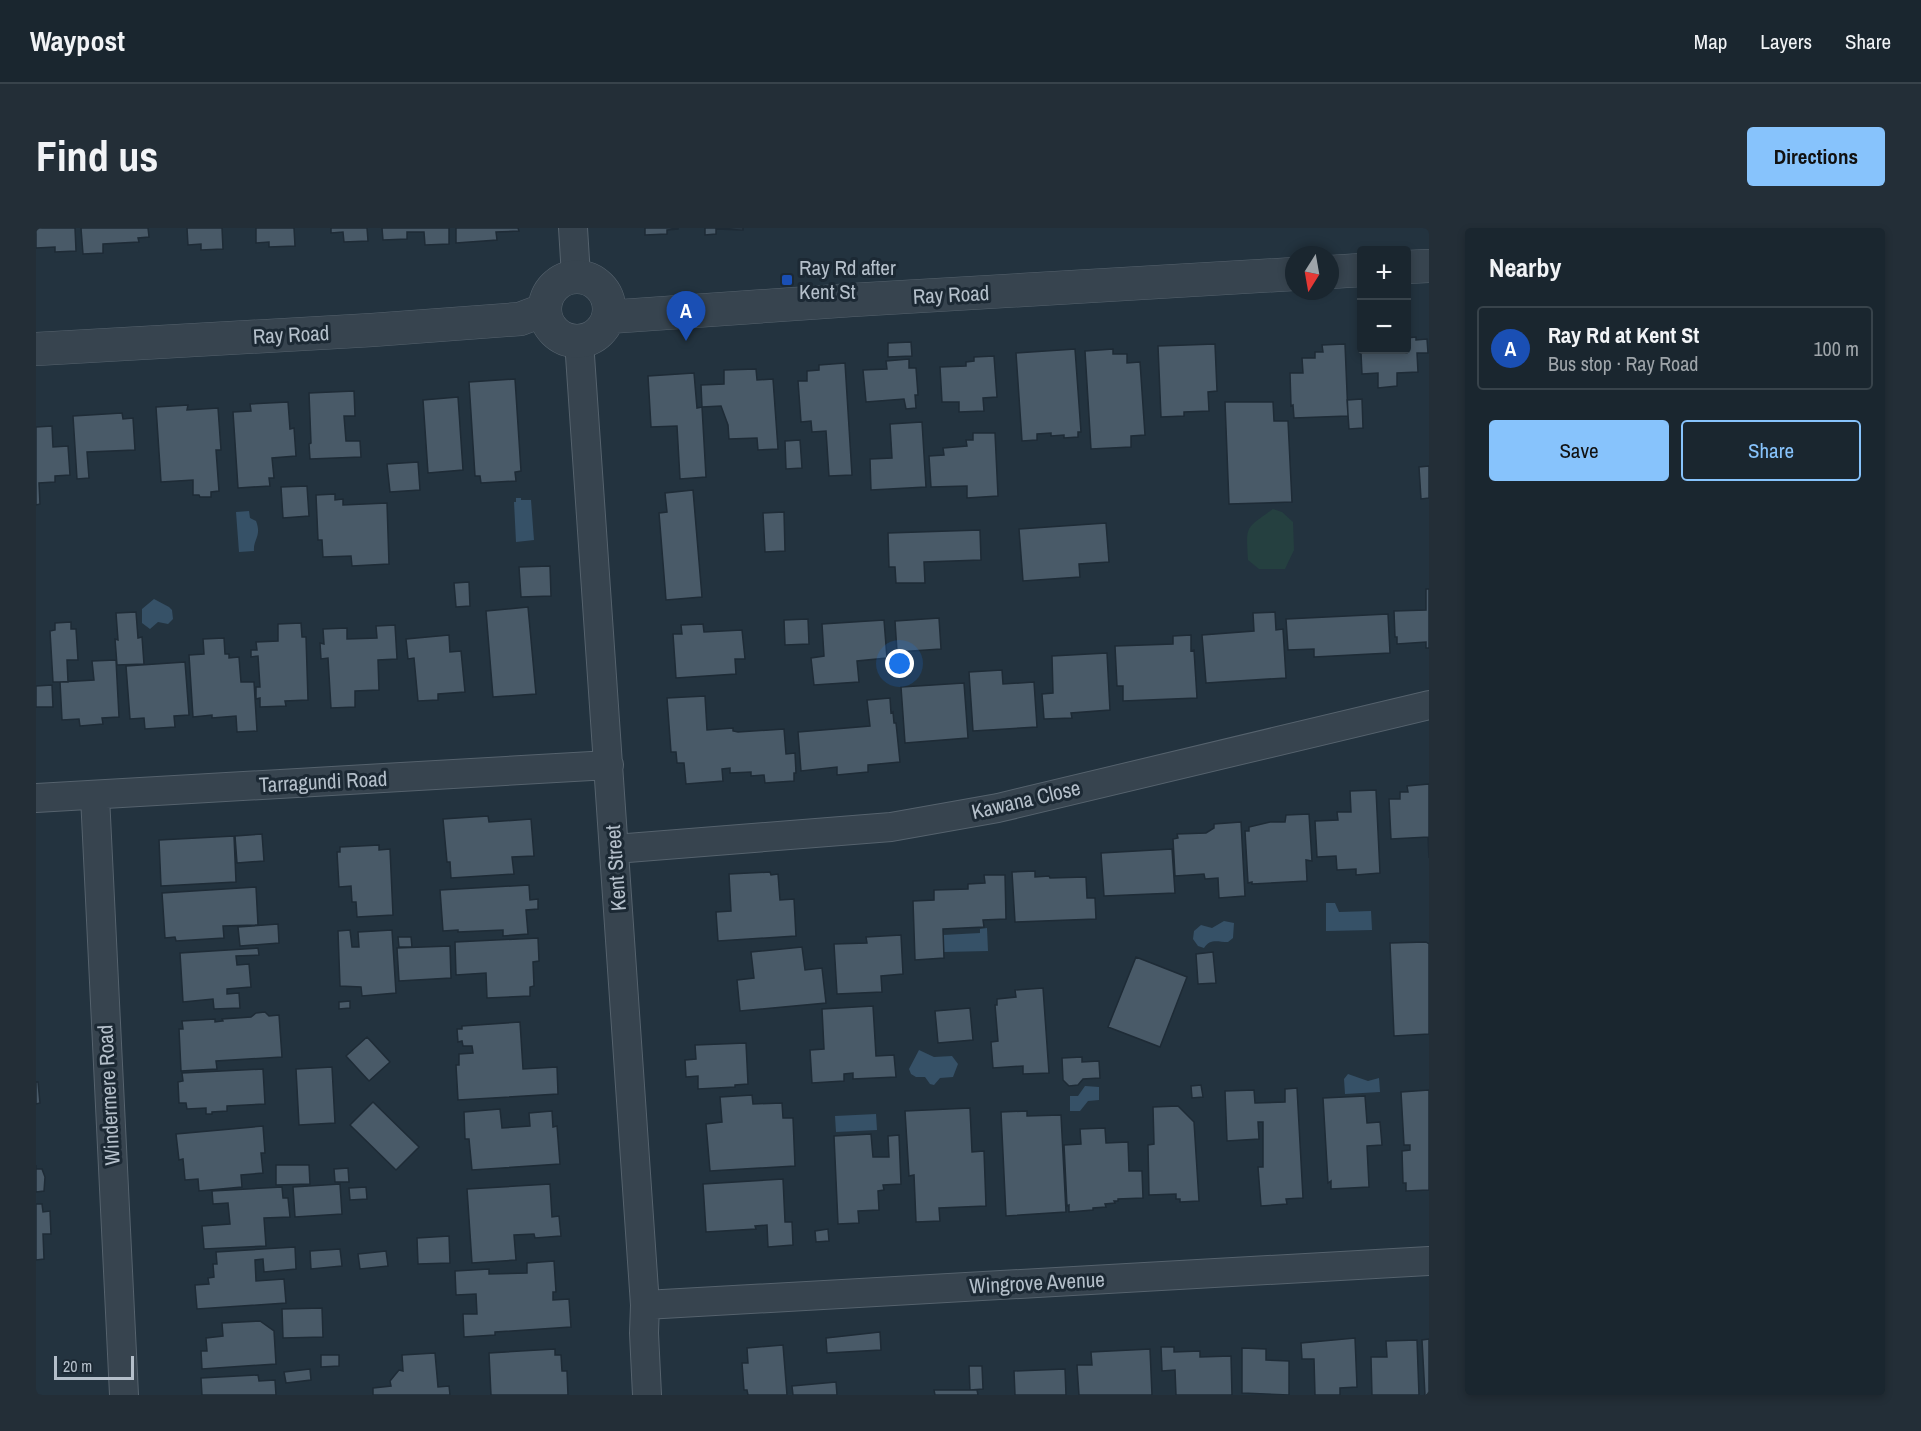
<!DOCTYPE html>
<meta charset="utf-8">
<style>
:root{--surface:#1a262f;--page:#232e37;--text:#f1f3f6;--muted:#9fa5aa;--line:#38434b;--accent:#87c3fc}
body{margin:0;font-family:"Archivo Narrow",sans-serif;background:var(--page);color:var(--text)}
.controls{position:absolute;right:18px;top:18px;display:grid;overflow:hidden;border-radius:6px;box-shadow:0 3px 9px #0003}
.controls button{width:54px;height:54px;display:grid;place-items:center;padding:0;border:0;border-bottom:2px solid var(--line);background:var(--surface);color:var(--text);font:30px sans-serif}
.compass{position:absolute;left:1249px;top:18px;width:54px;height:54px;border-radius:50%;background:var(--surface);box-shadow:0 3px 9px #0003;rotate:191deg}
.scale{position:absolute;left:18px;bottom:15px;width:80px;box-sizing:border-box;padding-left:6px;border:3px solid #b4bfca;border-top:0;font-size:16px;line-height:21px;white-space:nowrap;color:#b4bfca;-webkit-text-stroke:4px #1c2934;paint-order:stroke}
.you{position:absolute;left:864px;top:436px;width:21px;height:21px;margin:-15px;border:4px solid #fff;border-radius:50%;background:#1a73e8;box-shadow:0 0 0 9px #1a73e833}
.badge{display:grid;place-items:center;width:39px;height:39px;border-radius:50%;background:var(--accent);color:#fff;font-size:20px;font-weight:700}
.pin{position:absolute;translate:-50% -50px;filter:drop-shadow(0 2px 3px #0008)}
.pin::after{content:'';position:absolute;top:32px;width:21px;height:18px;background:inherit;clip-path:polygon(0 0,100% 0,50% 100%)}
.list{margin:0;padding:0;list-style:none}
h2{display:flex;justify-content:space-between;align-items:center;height:78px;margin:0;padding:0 24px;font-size:26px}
h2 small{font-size:20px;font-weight:400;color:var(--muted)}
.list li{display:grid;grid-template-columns:39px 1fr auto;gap:18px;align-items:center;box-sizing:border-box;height:84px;margin:0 12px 12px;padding:0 12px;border:2px solid var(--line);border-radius:6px}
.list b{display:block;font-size:22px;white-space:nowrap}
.list p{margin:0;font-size:20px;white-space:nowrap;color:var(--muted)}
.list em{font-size:20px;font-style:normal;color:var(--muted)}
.actions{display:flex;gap:12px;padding:18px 24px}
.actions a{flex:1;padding:14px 0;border:2px solid var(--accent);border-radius:6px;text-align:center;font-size:21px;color:var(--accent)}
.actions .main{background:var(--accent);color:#111}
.map{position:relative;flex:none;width:1393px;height:1167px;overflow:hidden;border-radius:6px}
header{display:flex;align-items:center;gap:36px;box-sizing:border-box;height:84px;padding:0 30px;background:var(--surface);border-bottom:2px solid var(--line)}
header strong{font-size:28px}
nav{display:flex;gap:33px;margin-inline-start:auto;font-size:21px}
.intro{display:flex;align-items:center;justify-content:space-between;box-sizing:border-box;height:144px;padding:0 36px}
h1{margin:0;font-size:42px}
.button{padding:15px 27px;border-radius:6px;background:var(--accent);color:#111;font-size:21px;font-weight:700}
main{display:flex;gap:36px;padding:0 36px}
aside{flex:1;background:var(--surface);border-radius:6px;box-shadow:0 3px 9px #0003}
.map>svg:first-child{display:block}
.green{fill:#254040}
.water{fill:#365167}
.building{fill:#495a68;stroke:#1e2b36;stroke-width:1.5}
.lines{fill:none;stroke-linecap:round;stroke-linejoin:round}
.minor-casing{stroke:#55626d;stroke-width:30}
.tertiary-casing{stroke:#55626d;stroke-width:34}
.minor{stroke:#37444f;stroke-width:28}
.tertiary{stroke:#37444f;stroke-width:33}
.transit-dot{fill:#1a4fb4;stroke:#1c2934;stroke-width:2}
.labels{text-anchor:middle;stroke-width:6;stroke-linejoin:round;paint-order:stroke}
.poi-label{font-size:21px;fill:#b4bfca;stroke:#1c2934;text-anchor:start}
.street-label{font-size:21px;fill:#b4bfca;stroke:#1c2934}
</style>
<header>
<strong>Waypost</strong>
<nav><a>Map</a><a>Layers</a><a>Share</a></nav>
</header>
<div class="intro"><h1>Find us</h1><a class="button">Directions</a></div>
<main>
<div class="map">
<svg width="1393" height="1167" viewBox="0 0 1393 1167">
<rect width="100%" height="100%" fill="#23333f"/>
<path class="green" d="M1237,281L1246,284L1257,294L1258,322L1249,341H1223L1212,332C1210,297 1209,301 1237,281Z"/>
<path class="water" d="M480,270H485V272H495L498,312L480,314L478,274H480Z
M213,283L214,290L220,293C226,308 217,311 218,323L203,324L200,284Z
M118,371L133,379L136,382L137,391L132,396L122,394L114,401L106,395V381Z
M1290,675H1299L1303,684L1335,683L1336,702L1290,703Z
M1188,693L1198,695L1197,710L1192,714C1182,714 1174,710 1168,720L1162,718L1157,711L1158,703L1165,697L1176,700Z
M951,700L952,723L908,724L907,707L944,705V701Z
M883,822L898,829L916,828L922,836L917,849L904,850L898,857L894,856L889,849H880L875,846L873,841Z
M1312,846L1332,853L1343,850L1344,864L1309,866L1308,851Z
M1049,858L1063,859V872L1052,873L1044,883H1034V868H1042Z
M840,886L841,902L800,904L799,888Z"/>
<path class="building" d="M0,0H39L40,23L19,24V19L0,20Z
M45,0H112L113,9L102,10L103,14L67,16V25L47,26Z
M151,0H186L187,21L165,22V16L152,17Z
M220,0H258L259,18L233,19V14L220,15Z
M295,0H331L332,13L308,14L307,4L295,5Z
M346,0H413V16L389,17L388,4H371V11L347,12Z
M420,0H482L483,3L460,4L461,12L420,15Z
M609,0H642V1L631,2V6L609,7Z
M669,0H707V2L680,1V6L669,7Z
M1324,104H1326V122H1370V110L1380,109V112L1391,111L1392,125H1381L1382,144L1361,145V158L1342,160V145L1326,146Z
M875,114L876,128L852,129V115Z
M1179,116L1181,163L1172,164L1173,183L1148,184V188L1125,189L1122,118Z
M1309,116L1312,188L1258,190L1257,177L1255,178L1254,145H1267L1266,130H1279V124H1287L1286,117Z
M1039,121L1045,204H1042V209L1028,210V207L1015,208V205L1001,206V212L986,213L980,125Z
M1077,121V126H1091V135L1104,134L1109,207L1095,208V219L1055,221L1049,123Z
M958,128L961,169L947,170L948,183L923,184V174H906L904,139L930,138V134L938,133V129Z
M873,131V140H880L882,167H879L880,180L870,181L868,171L830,174L827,142L851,141L850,133Z
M809,135L816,247L793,248L790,203L776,204L775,193L765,194L762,153H771V143L783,142V137Z
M720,141L721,152L737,151L742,221L722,222L721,210L693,211L692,197L685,178L666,179L665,157L688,156V142Z
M658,145L661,180L666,179L670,249L644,251L641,198L615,199L612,148Z
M479,151L485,243L479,244L480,253L445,255L444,248H439L433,154Z
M318,163L319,188H308L310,213H324L325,229L274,231L273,216L275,215L273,165Z
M422,169L427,242L392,245L387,172Z
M1326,171L1327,200L1313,201L1311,172Z
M252,174L254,201L258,200L260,228L236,230L238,250H233L234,258L202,260L197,184L215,183L214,176Z
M1189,174H1237L1238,193H1252L1256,274L1193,276Z
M152,177L151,182L182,180L185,222H180L183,263L175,264V269H164L163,267H157V252L125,254L120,179Z
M86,185L87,191L97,190L99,222L51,224L53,250L41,251L37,188Z
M886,194L890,259L835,262L834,231L856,230L854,196Z
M16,198L17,219L32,218L34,247L19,248V254L3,255L4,276L0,277V199Z
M937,205H959L962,268L931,270V258L895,259L893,228L908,227L907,220L931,218L930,212H937Z
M764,212L766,240L750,241L749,213Z
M382,234L384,262L354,264L351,236Z
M1393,238V270L1385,271L1383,239Z
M271,258L273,288L247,290L245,259Z
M657,262L666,369L630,372L623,285L631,284L629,265Z
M299,266V272L307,271V277L351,275L353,336L316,338L315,328L287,329L286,312H282L280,267Z
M748,284L749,323L729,324L727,285Z
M1070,295L1073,334L1043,336L1044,349L987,353L983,301Z
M944,302L945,332L888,334L889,355H860L859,339H853L852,305Z
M514,338L515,368L485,369L483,339Z
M433,354L434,378L420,379L418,355Z
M1390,361H1393V420H1390V414L1361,416V409H1359L1358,383L1390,382Z
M492,379L500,466L457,469L450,383Z
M100,384L102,410L106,409L108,436L81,437L79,411L82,412L80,385Z
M1239,384L1240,402L1247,401L1250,450L1170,455L1166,407L1218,403L1217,385Z
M1352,386L1354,425L1278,429V421L1252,422L1250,391Z
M903,390L905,421L861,424L859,393Z
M772,391L773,416L749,417L748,392Z
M848,392L851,430L821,433L823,454L778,457L775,430L788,428L786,396Z
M35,394V401H40L42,432H31L32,454H17L14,403L19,402V395Z
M265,395L266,409H270L272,472L249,473L250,478L224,479V470L220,471V459H224L222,428L215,429V422H221L220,414L242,413V396Z
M667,396L668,404L706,402L709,431H699L700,446L640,450L637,406H646L645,397Z
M359,397L361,431L342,432L343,462L319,463V479L295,480L292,430L285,431L284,415L288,416L287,401L311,400V411L341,410L340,398Z
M413,407L414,424L425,423L429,464L402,466V472L382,473L378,430L372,431L370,411Z
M1155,407V423L1158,422L1161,470L1087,473V458H1081L1079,418L1137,416V408Z
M188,410L189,426H193V430L203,429L205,454H218L221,503L201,504L200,488L176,490V487L157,489L153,427L168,426L167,411Z
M1071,425L1074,482L1035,485L1036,490L1008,491L1006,466L1017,465L1016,428Z
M80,432L83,489L66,490L67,496L44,498L43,491L26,492L24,454L58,452L56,433Z
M149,434L153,487L138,488L139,499L109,501L108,490L94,491L90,438Z
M966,442L967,456L998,454L1001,499L937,503L933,444Z
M928,455L932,510L869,515L865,459Z
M16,457L17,479H0V458Z
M669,468L671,502L697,500V503L702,504L748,501L750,526L759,525L760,545H758V553L729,555L728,547L715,548V544L694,545V540L686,541L687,553L650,556L648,535H641L640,524H635L631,470Z
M854,470L855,485L857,484L858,495H860L864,534L832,537V544L801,547V539L765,543L762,504L834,498L831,472Z
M1393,556V630L1392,609L1355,611L1353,571H1364V564H1372L1371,558Z
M1340,562L1344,645L1320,647V641L1301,642L1300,628L1281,629L1279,593L1302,592L1301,584H1315L1314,563Z
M1273,586L1276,633L1270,632L1271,653L1216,656V654L1212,655L1209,603H1213V599L1234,594H1249L1250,587Z
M452,588L453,594L495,591L498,628L476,629L478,646L415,650L414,634H411L407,591Z
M1205,594L1209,668L1183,670L1182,650L1169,651L1168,646L1139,648L1137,611L1142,610L1141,606L1170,605L1178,600V596Z
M226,606L228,633L201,635L199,608Z
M198,608L200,654L125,658L123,612Z
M343,617V622L354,621L357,687L321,689L320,674H316L315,658L303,659L301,624H304V619Z
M1136,621L1139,665L1068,668L1065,625Z
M999,643V649L1013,648L1014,650L1050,649L1051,670H1059L1060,691L979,694L976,644Z
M734,644L735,647L742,646L744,672L758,671L760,708L682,713L680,684L695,683L693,646Z
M948,647H969L970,691L947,692L948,699L907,701L908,730L879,732L877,673L898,672V662L932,661V656L949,655Z
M493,657L494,672L502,671V681L490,682L492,706L467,708V702L422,704V702L407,703L404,662Z
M220,659L222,697L187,698L188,710L140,713L139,709L129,710L126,665Z
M242,696L243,715L204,718L202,699Z
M314,702L316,719H323L322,704L356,702L360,765L326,768L325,759L304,758L302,703Z
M865,707L867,746L845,748L846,764L801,766L798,716L831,715L830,709Z
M362,709H375L376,719H363Z
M502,710L503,733L497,734L498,758L494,759V768L451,770L450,745L420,747L419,714Z
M1390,714L1393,716V806L1358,808L1354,715Z
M414,718L415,750L363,753L361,720Z
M766,719L769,742L786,740L790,775L704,783L701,752L718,750L715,724Z
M222,720L223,727L200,728L201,737L213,736L215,759L191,761V766L203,765L204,780L178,781L177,771L147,774L144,725Z
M1177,724L1180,755L1162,756L1160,726Z
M1100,729L1151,749L1124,819L1072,799Z
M1007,760L1013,845L987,846V838L957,840L955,814L962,813L959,777H961V771L980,769L979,762Z
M314,773V780L303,781V774Z
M837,778L840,828L858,827L860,849L817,851V845L808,846V853L776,855L774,822L788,821L786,781Z
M934,780L937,812L902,815L899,783Z
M229,784L233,788L243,787L246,829L180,833L181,841L145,843L143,801H147L146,793L179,791V794L187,793L186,791L215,789L220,785Z
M484,794L487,841L521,839L522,866L422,872L420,837H423V826L437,825L436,818H427L426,813L422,814L421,801H426V798Z
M331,809L354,834L333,853L310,828Z
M710,815L712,856L699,857V859L662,861V848L650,849L649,832L660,831L659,817Z
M1046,829V834L1063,833L1064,850L1047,851L1042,857L1033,858L1027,852L1026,830Z
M296,839L299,895L263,897L260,841Z
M227,841L229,876L191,878V883L176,884V886H170V880L151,881L150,875H143L142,854L147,853L146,845Z
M0,854H2L4,875L0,876Z
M1165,857L1167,869L1156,870L1155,858Z
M1261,860L1267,970L1250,971L1251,976L1225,978L1222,939H1227V894H1222L1223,911L1191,913L1189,863L1218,862L1219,875L1249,874V861Z
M1393,862V962L1370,963V955H1367L1366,923L1374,922V917H1368L1365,864Z
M716,867L717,876L746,875L747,890H757L759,938L674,943L670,896L686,894L684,869Z
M1329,868L1331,895L1344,894L1346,917L1331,918L1333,959L1295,961V953L1292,955L1287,870Z
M337,874L383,919L360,942L314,897Z
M1142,878L1158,894L1163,973L1144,974V971H1140V966L1113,967L1112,917L1118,916L1117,879Z
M934,880L936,924L948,923L950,978L903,980L904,993L880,994L878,947L873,948L869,883Z
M464,881L466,900L494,898L493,885L516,883L517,899L521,898L524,936L436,942L433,911H429L428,884Z
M991,883V888L1025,887L1030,984L970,988L965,884Z
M227,898L229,925H225L227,945L205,947L206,959L163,963L162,951L149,952L147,931L143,932L140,906Z
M1069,900L1070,915L1092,914L1093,943H1106L1107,970L1082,971V973H1078L1079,975L1069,976L1070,979L1057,980V982L1033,984V977L1031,978L1028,917L1045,916L1044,901Z
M835,906L837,929H853L852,908L863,907L865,956L847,957L848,962L842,963L843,982L822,983L823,995L802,996L798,908Z
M0,937V941H6L9,949L8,963L0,964Z
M240,937H273L274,956L240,957Z
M312,940L313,954H299L298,941Z
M747,951L749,994H756L757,1017L732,1019L731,997L719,998L720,1001L670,1004L667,956Z
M304,956L306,986L259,989L257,959Z
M514,956L516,989L523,988L525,1008L499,1010L498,1006L478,1007L480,1032L436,1035L431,961Z
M246,959L247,970H252L254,989L228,990L230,1018L168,1021L166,998L194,996L192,975L177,976L176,963Z
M330,959L331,971L314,972L313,960Z
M0,976H6L7,984L14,983L15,1006H7L8,1031L0,1032Z
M792,1001L793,1013L780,1014L779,1003Z
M413,1008L414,1035L382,1036L381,1010Z
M259,1019L260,1041L228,1044L227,1031L219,1032L220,1053L248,1051L250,1075L161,1081L159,1057L173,1056L172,1050L178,1049L177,1036H181L180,1024Z
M304,1021L306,1038L275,1041L274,1023Z
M350,1023L352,1038L324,1041L322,1026Z
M518,1033L520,1064H517V1072L533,1071L535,1099L459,1104V1107L428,1109L427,1086H441L440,1066L420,1067L419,1043L453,1041V1046L491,1045V1035Z
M286,1080L287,1109L247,1110L246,1081Z
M224,1093L238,1103L240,1136L166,1141L165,1123H171L170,1110L187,1108L186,1095Z
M844,1104L845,1122L791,1125L790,1110Z
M1319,1110L1321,1159L1304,1160V1167H1279L1278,1131H1266L1265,1115Z
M1393,1111V1167H1389L1386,1112Z
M1381,1112L1383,1167H1336L1335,1129H1351L1350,1113Z
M747,1117L751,1167H712L711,1162H708L706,1135H712L711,1120Z
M1125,1119H1138V1124L1164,1123V1129L1195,1128L1196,1167H1140L1139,1142L1126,1143Z
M1206,1120L1230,1121V1132L1253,1133V1167L1206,1165Z
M519,1121V1127H525L526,1143H531L532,1167H455L453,1125Z
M1114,1121L1116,1167H1043L1041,1137H1056L1055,1124Z
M399,1125L402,1159L413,1158L414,1167H337V1160L355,1158L354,1153L363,1142L367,1143L366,1127Z
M285,1127H303V1138L285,1139Z
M933,1138H946L947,1161L934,1162Z
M274,1141L275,1152L250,1155L248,1144Z
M1029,1141L1030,1167H979L978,1143Z
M222,1147L223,1153L239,1152L240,1167H166L165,1150Z
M800,1154L801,1167H757L756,1158Z
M898,1162H941L942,1167H899Z"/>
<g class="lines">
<defs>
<path id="minor" d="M537,0L540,48
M543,113L609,1077L608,1105L611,1167
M59,568L88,1167
M0,570L573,537
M579,621L855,599L962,580L1393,477
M609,1077L1393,1033"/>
<path id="tertiary" d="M1370,39L1393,38
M1294,44L1326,42
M509 81a32 32 0 1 1 64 0a32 32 0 1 1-64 0Z
M572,89L816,72L1258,46
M0,121L336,102L484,91L508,82"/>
</defs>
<use href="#minor" class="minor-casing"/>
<use href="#tertiary" class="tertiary-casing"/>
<use href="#minor" class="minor"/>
<use href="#tertiary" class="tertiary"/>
</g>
<rect class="transit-dot" x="745" y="46" width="12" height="12" rx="3"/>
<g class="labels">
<g class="poi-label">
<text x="763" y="47">Ray Rd after<tspan x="763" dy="24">Kent St</tspan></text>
</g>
<g class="street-label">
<text transform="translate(915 67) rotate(-3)" y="7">Ray Road</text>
<text transform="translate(255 107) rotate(-3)" y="7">Ray Road</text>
<text transform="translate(287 554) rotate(-3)" y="7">Tarragundi Road</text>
<text transform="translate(990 572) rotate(-13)" y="7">Kawana Close</text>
<text transform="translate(580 640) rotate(-94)" y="7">Kent Street</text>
<text transform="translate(73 867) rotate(-93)" y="7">Windermere Road</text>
<text transform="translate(1001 1055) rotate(-3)" y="7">Wingrove Avenue</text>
</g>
</g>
</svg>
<div class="controls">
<button>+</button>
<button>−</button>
</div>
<svg class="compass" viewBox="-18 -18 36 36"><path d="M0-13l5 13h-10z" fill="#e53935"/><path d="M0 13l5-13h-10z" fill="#9fa5aa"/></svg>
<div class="scale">20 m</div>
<div class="you"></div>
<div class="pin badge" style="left:650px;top:113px;background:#1a4fb4">A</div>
</div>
<aside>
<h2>Nearby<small></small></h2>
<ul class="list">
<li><span class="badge" style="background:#1a4fb4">A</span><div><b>Ray Rd at Kent St</b><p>Bus stop · Ray Road</p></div><em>100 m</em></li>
</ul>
<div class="actions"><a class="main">Save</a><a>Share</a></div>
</aside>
</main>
